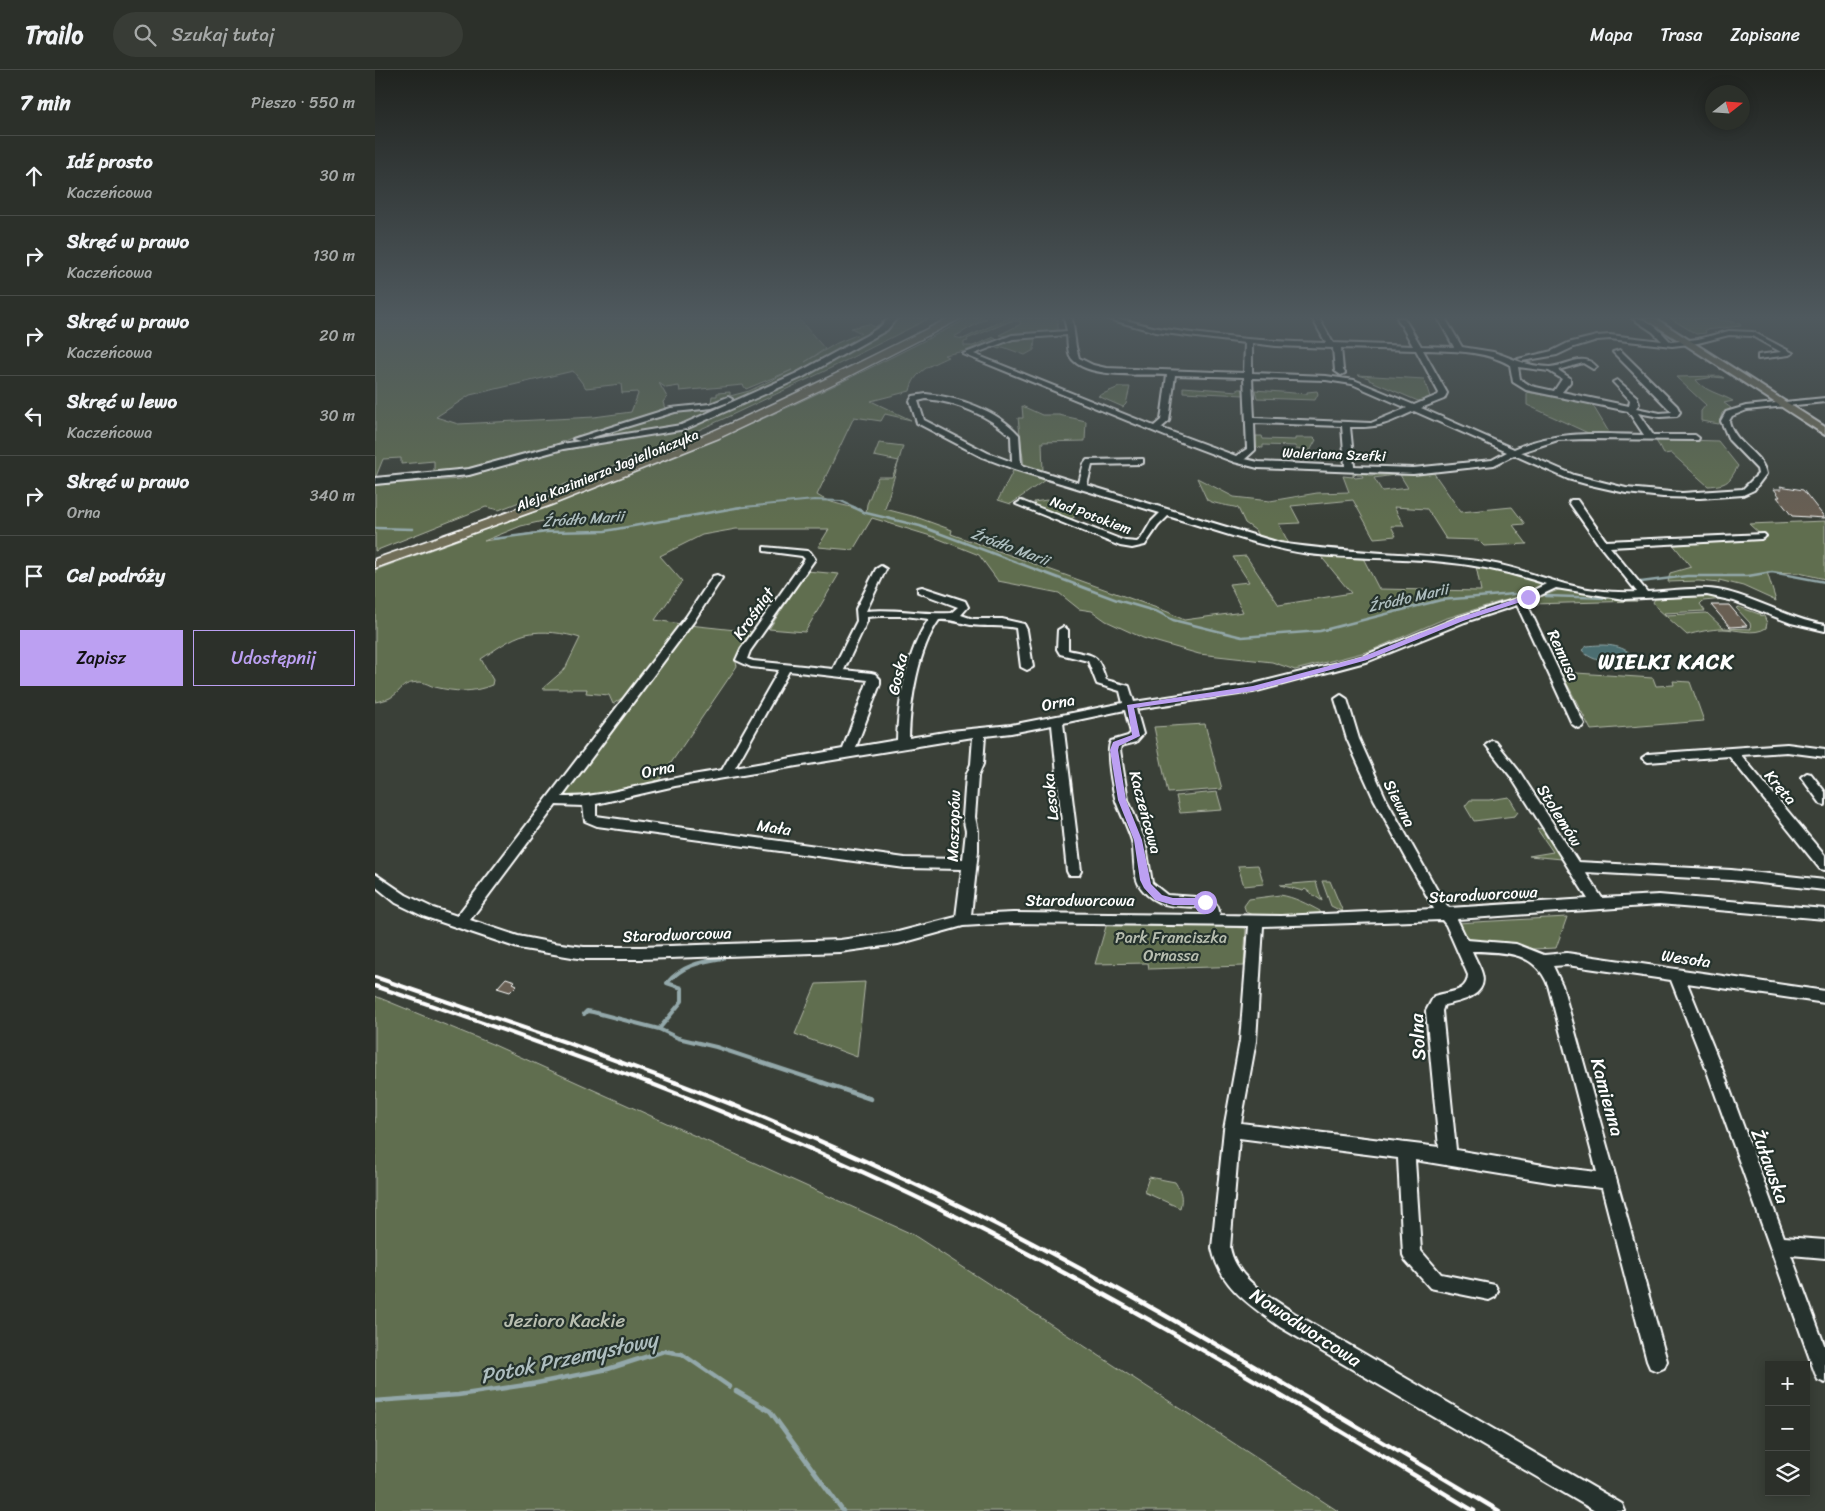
<!DOCTYPE html>
<html lang="pl">
<meta charset="utf-8">
<style>
:root{--surface:#2c302a;--page:#383c36;--text:#f1f3f6;--muted:#a6a9a8;--line:#484b47;--accent:#bca0f2}
body{margin:0;font-family:Sriracha,sans-serif;background:var(--page);color:var(--text)}
.controls{position:absolute;right:15px;bottom:15px;display:grid;overflow:hidden;border-radius:0px;box-shadow:0 2px 12px #0003}
.controls button{width:45px;height:45px;display:grid;place-items:center;padding:0;border:0;border-bottom:1px solid var(--line);background:var(--surface);color:var(--text);font:25px sans-serif}
.compass{position:absolute;left:1330px;top:15px;width:45px;height:45px;border-radius:50%;background:var(--surface);box-shadow:0 2px 12px #0003;rotate:73deg}
.stop{position:absolute;width:15px;height:15px;margin:-11px;border:4px solid #bca0f2;border-radius:50%;background:#fff}
.stop.end{background:#bca0f2;border-color:#fff;box-shadow:0 1px 5px #0008}
.list{margin:0;padding:0;list-style:none}
h2{display:flex;justify-content:space-between;align-items:center;height:65px;margin:0;padding:0 20px;font-size:21px}
h2 small{font-size:16px;font-weight:400;color:var(--muted)}
.list li{display:grid;grid-template-columns:32px 1fr auto;gap:15px;align-items:center;box-sizing:border-box;height:80px;padding:0 20px;border-top:1px solid var(--line)}
.list b{display:block;font-size:19px;white-space:nowrap}
.list p{margin:0;font-size:16px;white-space:nowrap;color:var(--muted)}
.list em{font-size:16px;font-style:normal;color:var(--muted)}
.actions{display:flex;gap:10px;padding:15px 20px}
.actions a{flex:1;padding:11px 0;border:1px solid var(--accent);border-radius:0px;text-align:center;font-size:18px;color:var(--accent)}
.actions .main{background:var(--accent);color:#111}
.icon{flex:none;width:28px;height:28px;fill:none;stroke:currentColor;stroke-width:2;stroke-linecap:round;stroke-linejoin:round}
.map{position:relative;flex:none;width:1450px;height:1441px;overflow:hidden}
header{display:flex;align-items:center;gap:30px;box-sizing:border-box;height:70px;padding:0 25px;background:var(--surface);border-bottom:1px solid var(--line)}
header strong{font-size:24px}
nav{display:flex;gap:28px;margin-inline-start:auto;font-size:18px}
.search{width:350px;height:45px;background:var(--page);display:flex;align-items:center;gap:12px;box-sizing:border-box;padding:0 18px;border-radius:28px;color:var(--muted);font-size:19px}
main{display:flex}
aside{flex:1;background:var(--surface)}
.map>svg:first-child{display:block}
.green{fill:#616e4f;stroke:#b0b6a7;fill-rule:evenodd}
.water{fill:#4b6e71;stroke:#93a8aa}
.lines{fill:none;stroke-linecap:round;stroke-linejoin:round}
.stream-far3{stroke:#93a8aa;stroke-width:2}
.stream-far2{stroke:#93a8aa;stroke-width:2.5}
.stream-far1{stroke:#93a8aa;stroke-width:4}
.stream{stroke:#93a8aa;stroke-width:4.5}
.building{fill:#695f53;stroke:#fff}
.minor-casing{stroke:#fff;stroke-width:4}
.major-casing{stroke:#fff;stroke-width:4}
.highway-casing{stroke:#fff;stroke-width:3}
.minor{fill:#26332d;fill-rule:evenodd}
.major{fill:#716e59;fill-rule:evenodd}
.highway{fill:#716e59;fill-rule:evenodd}
.rail-far1{stroke:#fff;stroke-width:4}
.rail{stroke:#fff;stroke-width:4.5}
.route{fill:#bca0f2}
.labels{text-anchor:middle;stroke-width:4.5;stroke-linejoin:round;paint-order:stroke}
.far-street-label{font-size:14px;fill:#fff;stroke:#26332d}
.far-water-label{font-size:15px;font-style:italic;fill:#aebebf;stroke:#26332d}
.street-label{font-size:16px;fill:#fff;stroke:#26332d}
.park-label{font-size:16px;fill:#b8beb0;stroke:#26332d}
.near-street-label{font-size:19px;fill:#fff;stroke:#26332d}
.near-park-label{font-size:19px;fill:#b8beb0;stroke:#26332d}
.district-label{font-size:21px;font-weight:bold;letter-spacing:1px;fill:#fff;stroke:#26332d}
.near-water-label{font-size:21px;font-style:italic;fill:#aebebf;stroke:#26332d}
</style>
<header>
<strong>Trailo</strong>
<div class="search"><svg class="icon" aria-label="search" viewBox="0 0 24 24"><circle cx="10" cy="10" r="6"/><path d="M15 15l6 6"/></svg>Szukaj tutaj</div>
<nav><a>Mapa</a><a>Trasa</a><a>Zapisane</a></nav>
</header>
<main>
<aside>
<h2>7 min<small>Pieszo · 550 m</small></h2>
<ul class="list">
<li><svg class="icon" aria-label="ahead" viewBox="0 0 24 24"><path d="M12 20V5M6 11l6-6 6 6"/></svg><div><b>Idź prosto</b><p>Kaczeńcowa</p></div><em>30 m</em></li>
<li><svg class="icon" aria-label="right" viewBox="0 0 24 24"><path d="M7 20v-9h11M14 6l5 5-5 5"/></svg><div><b>Skręć w prawo</b><p>Kaczeńcowa</p></div><em>130 m</em></li>
<li><svg class="icon" aria-label="right" viewBox="0 0 24 24"><path d="M7 20v-9h11M14 6l5 5-5 5"/></svg><div><b>Skręć w prawo</b><p>Kaczeńcowa</p></div><em>20 m</em></li>
<li><svg class="icon" aria-label="left" viewBox="0 0 24 24"><path d="M17 20v-9H6M10 6l-5 5 5 5"/></svg><div><b>Skręć w lewo</b><p>Kaczeńcowa</p></div><em>30 m</em></li>
<li><svg class="icon" aria-label="right" viewBox="0 0 24 24"><path d="M7 20v-9h11M14 6l5 5-5 5"/></svg><div><b>Skręć w prawo</b><p>Orna</p></div><em>340 m</em></li>
<li><svg class="icon" aria-label="arrive" viewBox="0 0 24 24"><path d="M6 21V4h12l-3 4 3 4H6"/></svg><div><b>Cel podróży</b></div></li>
</ul>
<div class="actions"><a class="main">Zapisz</a><a>Udostępnij</a></div>
</aside>
<div class="map">
<svg width="1450" height="1441" viewBox="0 0 1450 1441">
<rect width="100%" height="100%" fill="#3a4038"/>
<filter id="ink" filterUnits="userSpaceOnUse"><feTurbulence type="fractalNoise" baseFrequency=".02" numOctaves="2"/><feDisplacementMap in="SourceGraphic" scale="10" xChannelSelector="R" yChannelSelector="G"/><feConvolveMatrix kernelMatrix="1 2 1 2 8 2 1 2 1" color-interpolation-filters="sRGB"/></filter>
<g filter="url(#ink)">
<path class="green" d="M0,248H423L450,279L430,292L462,273L486,263L476,258L494,254L500,257L512,248C493,267 467,278 444,290C400,313 352,340 305,354C272,364 237,366 203,371V369L208,368L204,365L162,382L93,401L59,404V391L26,394V388L8,389L0,409ZM417,300L374,321L355,326V322L342,323V326H337L336,332L319,336L339,334L319,338L317,342H295L290,339L288,332L292,327L284,313L291,318L304,316L305,321L368,315L371,319ZM198,301L211,318L246,314L247,323L262,322L263,324L256,342L219,347L83,354L61,347L95,325Z
M522,248H555L448,302L346,350L281,379L124,440L111,437L0,481V415L85,409L163,384L203,378V376L283,364L320,355L408,315L517,253Z
M594,248H612L579,267L588,269L633,248H683V262C674,262 628,267 624,265L646,254L645,251H636L592,269L593,271L589,272V276H598L619,267L621,268L590,281L569,285L573,287C556,295 539,301 535,321L496,331L536,350L510,344L506,351L479,347L442,425C456,435 475,435 491,442L492,434L503,407H517L524,391L499,386L504,373L528,376L510,439L541,447L577,460L576,464L793,542L809,550L868,542L854,514L874,512L858,487L871,486L904,535L976,523L944,484L987,486L1004,519L1106,521L1101,496L1120,499L1165,511L1169,514L1168,517L1132,532L1127,531L1069,549L995,581L920,600L897,592L824,584L768,568L731,551L717,541L704,539L684,523L623,511L604,485L559,467L497,448L478,480L443,477L454,459H361L327,465L285,486L307,511L280,550L306,554L250,626L238,634L234,625L211,623L212,619H167L190,599L205,568C190,563 167,560 151,564C135,568 120,580 106,589L118,610L117,615C98,623 80,622 60,617C55,616 50,612 45,612C24,613 29,620 15,628C11,630 5,631 0,632V500L157,443L153,442C242,408 333,375 420,334C479,307 536,277 594,248ZM177,449L171,461L109,471L146,456Z
M1295,248H1332L1365,253L1366,256L1330,260L1331,263L1321,264Z
M666,267L660,268L659,280L650,285L628,277L624,279L619,277L646,268L648,270L652,269L651,268Z
M983,305L1049,309L1055,327L1043,331L994,310V308Z
M1345,306L1349,308L1339,307L1321,310C1329,321 1346,324 1358,331L1349,333L1356,338L1347,343L1344,354L1326,351V341L1331,335L1301,307Z
M744,317H755L751,334L748,337L723,326Z
M808,317L863,321V319H868L869,325L808,322Z
M880,320L932,324V322L942,321L943,324L940,330L882,328Z
M1152,322L1217,334L1235,364L1213,363L1152,335Z
M647,336L667,345H684L711,351L710,371L667,372L668,402L649,396L643,348H648Z
M881,366H887L888,369L920,370V368H939L941,370L935,381L921,379L920,376L888,375V378L880,377Z
M1280,369L1343,371L1363,396C1354,412 1353,415 1333,416L1296,383L1289,384Z
M639,399L670,410L636,434L623,430Z
M983,402H992L994,405H1019L999,408L1007,421L1033,418L1025,405L1058,402L1086,442L1137,437L1150,454L1138,455L1152,474L1109,476L1103,470L1071,469L1052,439L1019,437L1029,456H1016L1021,466L999,468L978,430L916,436L925,453L904,454L915,476L884,468L880,460L870,453L863,438C853,435 842,435 832,430L822,408L859,427L895,431L942,423L974,422L968,406L978,407V404L980,405L978,406L980,408L988,407L987,405H982L981,403Z
M678,429L710,439L695,450L660,437L659,432Z
M1450,451V509L1424,503L1392,502L1401,531L1368,516L1344,510V513L1324,511L1293,512L1295,503L1316,497L1297,473L1388,467L1374,454Z
M432,501L464,504L430,562L394,559Z
M1186,519L1262,531L1157,534L1155,531Z
M1338,526L1363,532L1387,542L1385,545L1389,546L1392,553L1391,558C1379,566 1361,559 1348,559C1336,559 1323,562 1312,565L1282,538L1278,532L1280,529ZM1350,529L1385,542L1384,544L1364,537L1361,538L1375,553L1376,559L1348,558L1332,543L1291,545L1289,543L1330,541L1325,534L1328,531Z
M314,555L379,562L360,589L362,596L283,712L210,728L190,725L202,704Z
M1186,602L1278,608L1281,616L1299,615L1298,611L1315,612L1329,651L1216,660Z
M830,654L847,719L793,723L779,657Z
M842,722L847,740L805,743L801,726Z
M1134,727L1143,742L1140,746L1099,751L1090,736L1095,730H1114Z
M1168,758L1187,789L1154,786L1178,782L1162,759Z
M883,795L889,814L869,816L863,796Z
M947,811H955L968,842L956,836Z
M941,812L947,831L930,819L928,821L905,815Z
M905,825C919,827 932,834 945,841V845L881,847L871,842L869,836L874,829Z
M1192,847L1181,878L1158,879L1159,883L1090,871L1082,853Z
M732,853H798L870,858L871,859L869,896L774,899L773,893L720,894Z
M490,912L482,987L420,964L441,914Z
M0,926L117,974L537,1164L963,1441H0Z
M774,1107L800,1112C806,1121 808,1127 805,1138L769,1122Z"/>
<path class="water" d="M1212,576C1229,574 1247,574 1260,587L1259,591C1245,595 1216,593 1207,580Z"/>
<g class="lines">
<path class="stream-far3" d="M359,438L439,430L466,431L481,438"/>
<path class="stream-far2" d="M478,437L491,443L545,456L742,530L783,542L798,550L867,567L945,561L1066,530L1139,524
M0,458L38,459
M118,469L172,462L230,461L366,437
M1266,512L1312,506H1373L1397,502L1450,512
M1171,526L1232,528"/>
<path class="stream-far1" d="M209,944L212,941L218,942L284,959L303,968L341,977L449,1013
M284,959L307,931V918L292,913C307,895 326,892 348,888"/>
<path class="stream" d="M446,1012L496,1029
M361,1321L395,1341L468,1441
M0,1331L83,1325L157,1314L233,1299L289,1281L307,1284L355,1317"/>
</g>
<path class="building" d="M1405,416L1428,420L1450,448L1417,446L1402,427H1405L1399,419H1407Z
M1336,535H1354L1372,556L1355,557Z
M131,908L140,911L138,913L142,915L135,922L122,918Z"/>
<g class="lines">
<defs>
<path id="minor" d="M514,248H522L512,260L428,307L311,359L188,379L94,405L0,414V408L94,399L187,374L306,355L422,303L492,265L506,256Z
M689,248H697L701,277L704,288L718,295L731,298L869,303L870,273L781,262L730,248C749,247 765,255 783,258C838,267 895,272 951,273L937,248H944L958,273L1038,276L1022,248H1029L1046,276L1079,277L1063,248H1070L1087,277C1097,279 1108,280 1118,282C1137,288 1154,297 1175,297C1192,296 1208,281 1222,297L1218,299L1208,293L1183,300L1195,308V312L1187,322L1254,336L1255,330L1238,312L1242,310L1262,327L1264,334L1261,338L1285,343L1297,342L1238,282L1245,280L1302,336L1305,342L1302,346L1285,347L1263,343L1278,365H1320L1324,368L1323,370L1211,369L1183,370L1146,382L1199,405L1251,418L1307,423L1368,419L1383,404L1382,399L1354,370L1346,351L1351,342L1371,336L1450,328V332L1372,340L1357,346L1354,351C1359,374 1388,384 1391,404L1379,420L1368,425L1325,428L1288,427L1251,423L1211,414L1193,409L1139,385L1119,395L1038,404L883,398L859,392L790,366L588,284L637,265L692,261ZM692,265C693,274 692,285 699,291C716,308 769,304 792,305L786,350L779,356L599,284L638,269ZM877,273L901,276L958,278L960,301L966,305L970,303L968,300L966,278L1041,280L1064,323L1063,325L1039,335L979,310L951,306L877,303ZM1048,280C1078,281 1109,280 1135,295L1138,312L1151,320L1253,341L1269,365C1225,364 1180,360 1139,379L1046,338L1069,329L1072,323ZM1143,297L1174,301L1187,309L1179,321L1156,316L1145,309ZM800,305L869,307L872,379L861,386L786,358L794,351ZM877,308L951,310L977,314L1032,338L996,353L879,348ZM1039,341L1132,382L1117,390L1038,398L979,396L975,357C1005,358 1013,353 1039,341ZM879,353L967,356L970,396L883,392L870,389L880,380Z
M1257,248C1274,247 1285,261 1296,272L1323,269L1354,261L1378,262L1418,283L1414,285L1383,289V285L1406,282L1377,266L1354,265L1323,273L1297,276L1235,269L1222,270L1199,277L1182,285L1147,291L1143,289L1177,281L1193,273L1222,266L1235,265L1287,271L1278,262Z
M551,324C582,327 623,340 644,365L646,395L704,413L709,394L712,390L768,389V393L765,394L717,395L712,415L905,473C973,484 1042,482 1110,492C1138,496 1163,507 1190,514C1212,520 1239,523 1262,522L1225,476L1194,432L1196,430H1202L1231,471L1389,464L1391,466L1386,469L1235,477L1272,522C1297,521 1324,516 1348,521C1384,529 1414,549 1450,555V561L1416,553L1359,531L1332,525L1249,529L1181,518L1151,532L1209,654L1207,657L1203,658L1197,654L1142,535L1090,552L994,591L878,622L761,639L768,664L761,672L746,676L745,680L753,730L770,770L777,813L792,825L836,828L843,837L845,845L906,846L1059,839L999,729L972,669L960,629L966,625L972,629L984,669L1011,729L1067,829L1074,838L1213,829L1136,707L1111,675L1117,671L1121,672L1144,701L1203,792L1356,800L1450,810V820L1356,810L1210,802L1227,828L1284,825L1450,839V849L1284,835L1082,849L1092,870L1141,874L1169,885L1192,883L1450,921V933L1312,913L1348,1001L1409,1167L1450,1170V1188L1416,1185L1450,1277V1313L1443,1310L1440,1303L1332,1001L1296,910L1192,895L1178,896L1187,915L1292,1291L1289,1298L1282,1301L1275,1298L1272,1291L1227,1118L1180,1113L1040,1090L1046,1181L1066,1204L1120,1215L1123,1221L1120,1227L1114,1230L1055,1218L1031,1191L1028,1185L1023,1088L864,1068L855,1178C861,1209 894,1226 919,1243L1247,1434L1250,1441H1220L905,1257C875,1235 845,1217 837,1178L849,1059L865,971L874,856L638,853L588,856L523,874L465,882L266,889H209L143,878L48,846L21,833L0,816V804L31,825L58,838L82,846L311,547L338,506L342,505L347,508L319,551L187,727C219,728 248,719 279,713C301,707 324,704 347,700L404,600L376,597L361,590L366,579L430,489L427,486L389,481V477L432,481L435,482L440,489L375,581L372,589L378,591L458,599L482,551L481,539L501,499L506,496L511,499L491,541C520,538 548,545 576,543L583,537L543,522V518L547,517L590,531L593,537L586,545L598,549H627L649,554L652,560L658,597L652,600L646,597L641,558C626,555 611,557 596,555C584,553 578,549 564,550C543,579 535,632 534,668L576,661L636,655L748,633L745,621L722,614L713,591L685,584L682,579L683,560L688,557L693,560V580C721,587 721,581 731,610L754,616L759,632L878,614L986,587L1082,548L1141,529L1171,514C1135,502 1098,494 1059,491C1018,487 975,489 934,484C886,477 840,460 793,446L783,456L770,475L757,478L745,476L641,434L646,431L649,432L750,471L762,472L766,469L776,452L785,443L639,399L607,387L542,353L535,331L538,326ZM551,329C581,332 613,345 636,366L637,392L613,383L549,350L543,331ZM504,546H530L554,549C532,580 523,633 522,670L481,677L505,614V609L500,604L496,603L469,600L492,551V547ZM414,601L493,610L468,679L360,698ZM750,640L756,663L753,666L736,671C730,681 738,720 741,731C746,745 753,757 757,771C760,786 757,807 767,819C782,839 805,836 827,837L831,845L638,843L596,845L603,781V761L600,747L603,706L608,694L610,666L636,663L677,655L692,801L694,805H704L706,801L688,653ZM598,667L596,694L591,706L588,747L591,761L588,789L530,788L221,746V734L300,716ZM181,735L208,736L210,751L222,756L530,798L587,799L581,847L523,862L465,870L266,877H209L179,873L143,866L95,850ZM1067,850L1071,855L1093,905C1092,924 1073,921 1059,926L1051,941L1064,1077L866,1053L881,971L888,856ZM1097,881C1129,882 1160,881 1173,915L1222,1102L1180,1097L1081,1080L1067,941L1069,935C1085,932 1113,926 1107,904C1105,896 1100,889 1097,881Z
M353,327L357,329L356,331L337,338L300,342L205,371L198,369L296,338L335,334Z
M1412,674L1450,679V687L1412,682L1366,685L1450,786V800L1445,799L1354,686L1273,692L1267,688L1273,684Z
M1432,703L1436,704L1450,722V735L1446,734L1426,707Z"/>
<path id="major" d="M1269,248H1280L1450,357V365Z"/>
<path id="highway" d="M574,248H587L466,310L344,368L176,435L0,498V489C113,450 226,410 336,362C417,327 495,287 574,248Z"/>
</defs>
<use href="#minor" class="minor-casing"/>
<use href="#major" class="major-casing"/>
<use href="#highway" class="highway-casing"/>
<use href="#minor" class="minor"/>
<use href="#major" class="major"/>
<use href="#highway" class="highway"/>
<path class="rail-far1" d="M0,907L196,974L302,1013
M0,916L128,960L275,1013"/>
<path class="rail" d="M272,1012C377,1053 481,1096 582,1147C759,1236 929,1339 1099,1441
M299,1012C400,1050 499,1093 595,1141C776,1232 950,1338 1124,1441"/>
</g>
</g>
<linearGradient id="sky" x2="0" y2="1"><stop stop-color="#20231f"/><stop offset="0.55" stop-color="#4f595e"/><stop offset="1" stop-color="#4f595e" stop-opacity="0"/></linearGradient>
<rect width="1450" height="450" fill="url(#sky)"/>
<path class="route" d="M1153,525L1155,526V529L1088,551L992,590L878,621L759,638L765,666L744,676L743,680L751,730L767,770L776,814L787,825L798,828H830L835,832L830,835H798L780,830L769,818L765,810L759,770L743,730L735,680L738,672L757,665L752,635L878,616L987,587L1083,548Z"/>
<g class="labels">
<g class="far-street-label">
<text transform="translate(959 384) rotate(2)" y="5">Waleriana Szefki</text>
<text transform="translate(232 400) rotate(-22)" y="5">Aleja Kazimierza Jagiellończyka</text>
<text transform="translate(716 445) rotate(20)" y="5">Nad Potokiem</text>
</g>
<g class="far-water-label">
<text transform="translate(208 449) rotate(-4)" y="5">Źródło Marii</text>
<text transform="translate(635 477) rotate(20)" y="5">Źródło Marii</text>
<text transform="translate(1033 528) rotate(-13)" y="5">Źródło Marii</text>
</g>
<g class="street-label">
<text transform="translate(378 543) rotate(-55)" y="6">Krośniąt</text>
<text transform="translate(1189 585) rotate(65)" y="6">Remusa</text>
<text transform="translate(522 604) rotate(-77)" y="6">Goska</text>
<text transform="translate(683 632) rotate(-11)" y="6">Orna</text>
<text transform="translate(283 699) rotate(-12)" y="6">Orna</text>
<text transform="translate(1406 717) rotate(50)" y="6">Kręta</text>
<text transform="translate(675 727) rotate(-96)" y="6">Lesoka</text>
<text transform="translate(1025 733) rotate(63)" y="6">Siewna</text>
<text transform="translate(771 742) rotate(75)" y="6">Kaczeńcowa</text>
<text transform="translate(1185 745) rotate(58)" y="6">Stolemów</text>
<text transform="translate(578 756) rotate(-88)" y="6">Maszopów</text>
<text transform="translate(399 757) rotate(8)" y="6">Mała</text>
<text transform="translate(1108 824) rotate(-3)" y="6">Starodworcowa</text>
<text x="705" y="836">Starodworcowa</text>
<text transform="translate(302 864) rotate(-2)" y="6">Starodworcowa</text>
<text transform="translate(1311 888) rotate(8)" y="6">Wesoła</text>
</g>
<g class="park-label">
<text x="796" y="873">Park Franciszka<tspan x="796" dy="18">Ornassa</tspan></text>
</g>
<g class="near-street-label">
<text transform="translate(1042 967) rotate(-93)" y="7">Solna</text>
<text transform="translate(1233 1027) rotate(75)" y="7">Kamienna</text>
<text transform="translate(1396 1096) rotate(70)" y="7">Żuławska</text>
<text transform="translate(931 1257) rotate(33)" y="7">Nowodworcowa</text>
</g>
<g class="near-park-label">
<text x="190" y="1257">Jezioro Kackie</text>
</g>
<g class="district-label">
<text x="1291" y="599">WIELKI KACK</text>
</g>
<g class="near-water-label">
<text transform="translate(194 1288) rotate(-12)" y="7">Potok Przemysłowy</text>
</g>
</g>
</svg>
<div class="controls">
<button>+</button>
<button>−</button>
<button><svg class="icon" aria-label="layers" viewBox="0 0 24 24"><path d="M12 4l9 5-9 5-9-5zM3 14l9 5 9-5"/></svg></button>
</div>
<svg class="compass" viewBox="-18 -18 36 36"><path d="M0-13l5 13h-10z" fill="#e53935"/><path d="M0 13l5-13h-10z" fill="#a6a9a8"/></svg>
<div class="stop" style="left:830px;top:832px"></div>
<div class="stop end" style="left:1153px;top:527px"></div>
</div>
</main>
